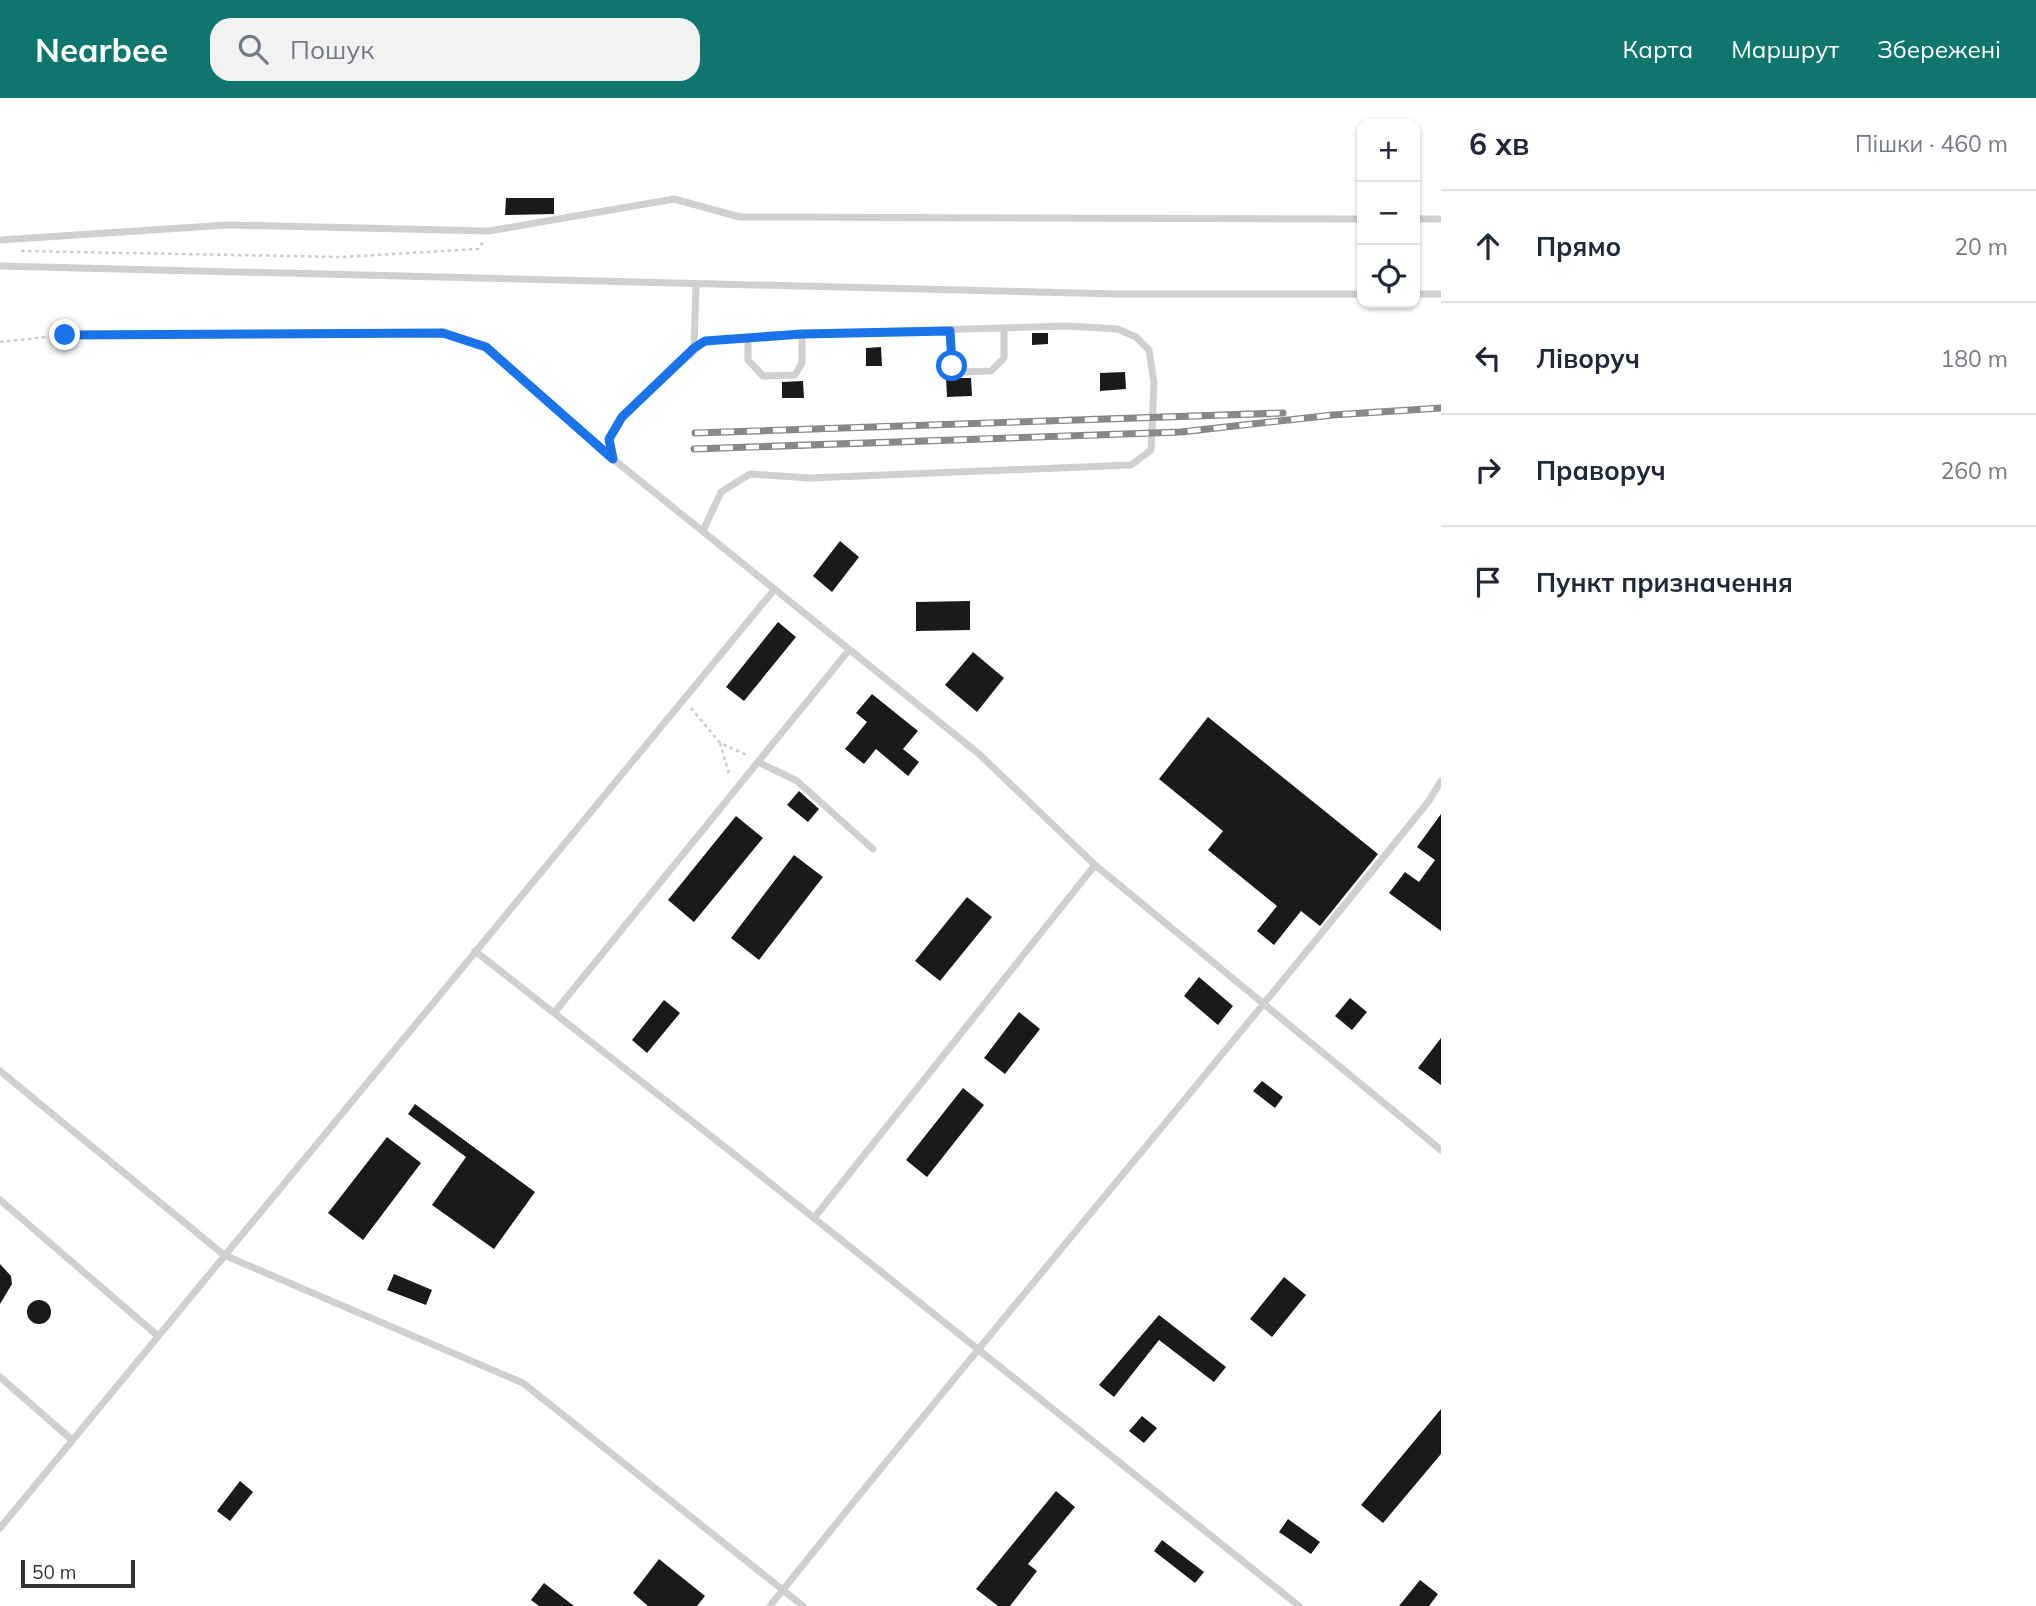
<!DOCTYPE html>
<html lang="uk">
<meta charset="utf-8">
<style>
:root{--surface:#fff;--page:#f2f2f3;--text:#1f2937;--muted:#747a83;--line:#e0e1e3;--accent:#0f766e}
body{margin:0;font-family:Mulish,sans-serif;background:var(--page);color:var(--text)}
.controls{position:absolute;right:21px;top:21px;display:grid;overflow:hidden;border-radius:14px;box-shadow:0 2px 5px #0004}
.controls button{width:63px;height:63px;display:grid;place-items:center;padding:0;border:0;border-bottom:2px solid var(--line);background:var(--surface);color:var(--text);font:35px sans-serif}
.scale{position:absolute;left:21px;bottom:18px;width:114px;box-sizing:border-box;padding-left:7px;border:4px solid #333;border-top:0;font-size:19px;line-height:24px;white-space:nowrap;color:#333;-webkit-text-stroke:5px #fff;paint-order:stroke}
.stop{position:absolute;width:21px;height:21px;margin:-16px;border:5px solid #1a73e8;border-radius:50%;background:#fff}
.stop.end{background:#1a73e8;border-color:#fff;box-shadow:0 2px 7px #0008}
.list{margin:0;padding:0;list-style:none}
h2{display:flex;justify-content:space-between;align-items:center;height:91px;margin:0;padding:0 28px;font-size:30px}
h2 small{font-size:23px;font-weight:400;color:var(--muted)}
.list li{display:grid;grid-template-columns:46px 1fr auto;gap:21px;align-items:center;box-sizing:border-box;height:112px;padding:0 28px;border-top:2px solid var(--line)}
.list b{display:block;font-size:26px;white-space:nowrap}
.list em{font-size:23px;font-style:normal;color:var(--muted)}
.icon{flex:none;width:38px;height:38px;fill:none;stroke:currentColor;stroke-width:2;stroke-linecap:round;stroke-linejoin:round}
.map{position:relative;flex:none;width:1441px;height:1508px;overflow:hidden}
header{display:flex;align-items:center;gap:42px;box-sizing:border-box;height:98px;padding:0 35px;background:var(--accent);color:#fff}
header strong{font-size:33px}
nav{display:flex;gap:38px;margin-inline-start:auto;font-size:24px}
.search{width:490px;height:63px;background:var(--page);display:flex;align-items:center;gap:18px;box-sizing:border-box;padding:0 24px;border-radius:21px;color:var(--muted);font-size:26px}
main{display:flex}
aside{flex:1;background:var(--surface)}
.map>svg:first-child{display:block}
.building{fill:#1a1a1a}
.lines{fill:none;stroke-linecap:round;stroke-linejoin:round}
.path{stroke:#cdcdcd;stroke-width:2.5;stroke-dasharray:3.5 3.5;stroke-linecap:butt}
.lane{stroke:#d0d0d0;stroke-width:7}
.rail-casing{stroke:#888;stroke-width:7}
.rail{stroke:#fff;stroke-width:4.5;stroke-dasharray:13;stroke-linecap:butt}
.route{stroke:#1a73e8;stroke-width:9}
</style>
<header>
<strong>Nearbee</strong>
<div class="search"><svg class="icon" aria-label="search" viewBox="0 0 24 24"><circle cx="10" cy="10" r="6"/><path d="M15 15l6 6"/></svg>Пошук</div>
<nav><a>Карта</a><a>Маршрут</a><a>Збережені</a></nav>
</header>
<main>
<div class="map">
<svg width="1441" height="1508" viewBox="0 0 1441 1508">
<rect width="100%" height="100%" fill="#fff"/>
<path class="building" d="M506,100H554V116L505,117Z
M1032,235H1048V246L1032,247Z
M881,249L882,268H866V250Z
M1125,274L1126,291L1100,293V275Z
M946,280H971L972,298L947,299Z
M803,283L804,300H782V284Z
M840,443L859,459L832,494L813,478Z
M970,503V532L916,533V504Z
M778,524L796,539L744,603L726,589Z
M973,554L1004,580L977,614L945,587Z
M872,596L918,633L903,651L919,664L908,678L876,651L864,666L845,651L867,624L856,615Z
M1208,619L1378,756L1320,828L1301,813L1274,847L1257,833L1277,808L1208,752L1223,733L1159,681Z
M799,693L819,711L808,724L787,707Z
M1441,716V833L1389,795L1405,774L1419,784L1435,762L1417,749Z
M736,718L763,740L694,824L668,802Z
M794,757L823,779L759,862L731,840Z
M967,799L992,819L940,883L915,863Z
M1199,879L1233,908L1218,927L1184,898Z
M1350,900L1367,914L1352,932L1335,918Z
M664,902L680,915L647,955L632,942Z
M1019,914L1040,931L1005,976L984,960Z
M1441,940V987L1418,970Z
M1262,983L1283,999L1275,1010L1253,993Z
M963,990L984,1007L927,1079L906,1062Z
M415,1006L535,1094L494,1151L432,1107L466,1059L408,1016Z
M387,1039L421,1065L363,1142L328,1115Z
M0,1166L11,1178L12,1186L0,1206Z
M394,1176L432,1192L426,1207L387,1192Z
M1284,1179L1306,1197L1272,1239L1250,1221Z
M27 1214a12 12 0 1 1 24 0a12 12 0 1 1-24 0Z
M1159,1217L1226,1269L1214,1284L1159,1242L1114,1299L1099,1287Z
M1441,1311V1356L1383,1425L1361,1407Z
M1142,1318L1157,1330L1144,1345L1129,1333Z
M240,1383L253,1394L230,1423L217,1413Z
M1056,1393L1075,1409L1028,1466L1037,1473L1010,1508H998L976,1491Z
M1288,1421L1320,1444L1311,1456L1279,1434Z
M1162,1442L1204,1474L1195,1485L1154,1453Z
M659,1461L705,1498L697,1508H648L633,1495Z
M1420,1482L1438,1496L1429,1508H1399Z
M544,1485L574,1508H539L531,1502Z"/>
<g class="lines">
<path class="path" d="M21,153L341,159L478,151L483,144
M0,244L65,237L443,235L486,249L600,349
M691,610L720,645L749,658
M720,645L730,679"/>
<path class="lane" d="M1415,121H1441
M0,142L228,127L489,133L674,101L740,119L1362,121
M0,168L1117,196H1362
M1415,196H1441
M950,233L952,268L964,274L991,273L1004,260V232
M748,239V262L763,278L795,277L802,265V236
M694,250L696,187
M703,433L721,394L750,376L810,380L1131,367L1151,352L1154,285L1149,252L1136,239L1118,231L1067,228L802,236L705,243L622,319L609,340L613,361L979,656L1095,767L1441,1052
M758,664L797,683L873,751
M475,853L744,1064L1299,1508
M554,915L849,552
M0,973L224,1157L523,1285L803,1508
M0,1102L158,1238
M814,1120L1095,767
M0,1279L72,1342
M0,1430L774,492
M770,1508C986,1237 1211,974 1428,704L1441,683"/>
<defs>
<path id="rail" d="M695,335L1283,315
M694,351L1181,334L1333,317L1441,310"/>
</defs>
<use href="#rail" class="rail-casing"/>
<use href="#rail" class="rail"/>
</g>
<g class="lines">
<path class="route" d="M65,237L443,235L486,249L613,361L609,341L622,319L694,250L705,243L802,236L950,233L952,268"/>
</g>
</svg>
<div class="controls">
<button>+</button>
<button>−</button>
<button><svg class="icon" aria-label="locate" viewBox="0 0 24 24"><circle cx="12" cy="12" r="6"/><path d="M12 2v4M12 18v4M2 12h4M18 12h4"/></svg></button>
</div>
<div class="scale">50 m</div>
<div class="stop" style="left:952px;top:268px"></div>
<div class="stop end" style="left:65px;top:237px"></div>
</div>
<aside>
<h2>6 хв<small>Пішки · 460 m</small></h2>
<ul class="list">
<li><svg class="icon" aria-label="ahead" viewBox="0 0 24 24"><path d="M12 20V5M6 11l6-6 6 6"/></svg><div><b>Прямо</b></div><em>20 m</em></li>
<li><svg class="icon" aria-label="left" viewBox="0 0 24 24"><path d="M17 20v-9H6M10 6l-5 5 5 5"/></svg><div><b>Ліворуч</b></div><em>180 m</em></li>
<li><svg class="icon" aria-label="right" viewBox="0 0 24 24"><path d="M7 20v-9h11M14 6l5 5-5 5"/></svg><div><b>Праворуч</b></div><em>260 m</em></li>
<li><svg class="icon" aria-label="arrive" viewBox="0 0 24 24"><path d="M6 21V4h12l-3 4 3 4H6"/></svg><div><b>Пункт призначення</b></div></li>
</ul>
</aside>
</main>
